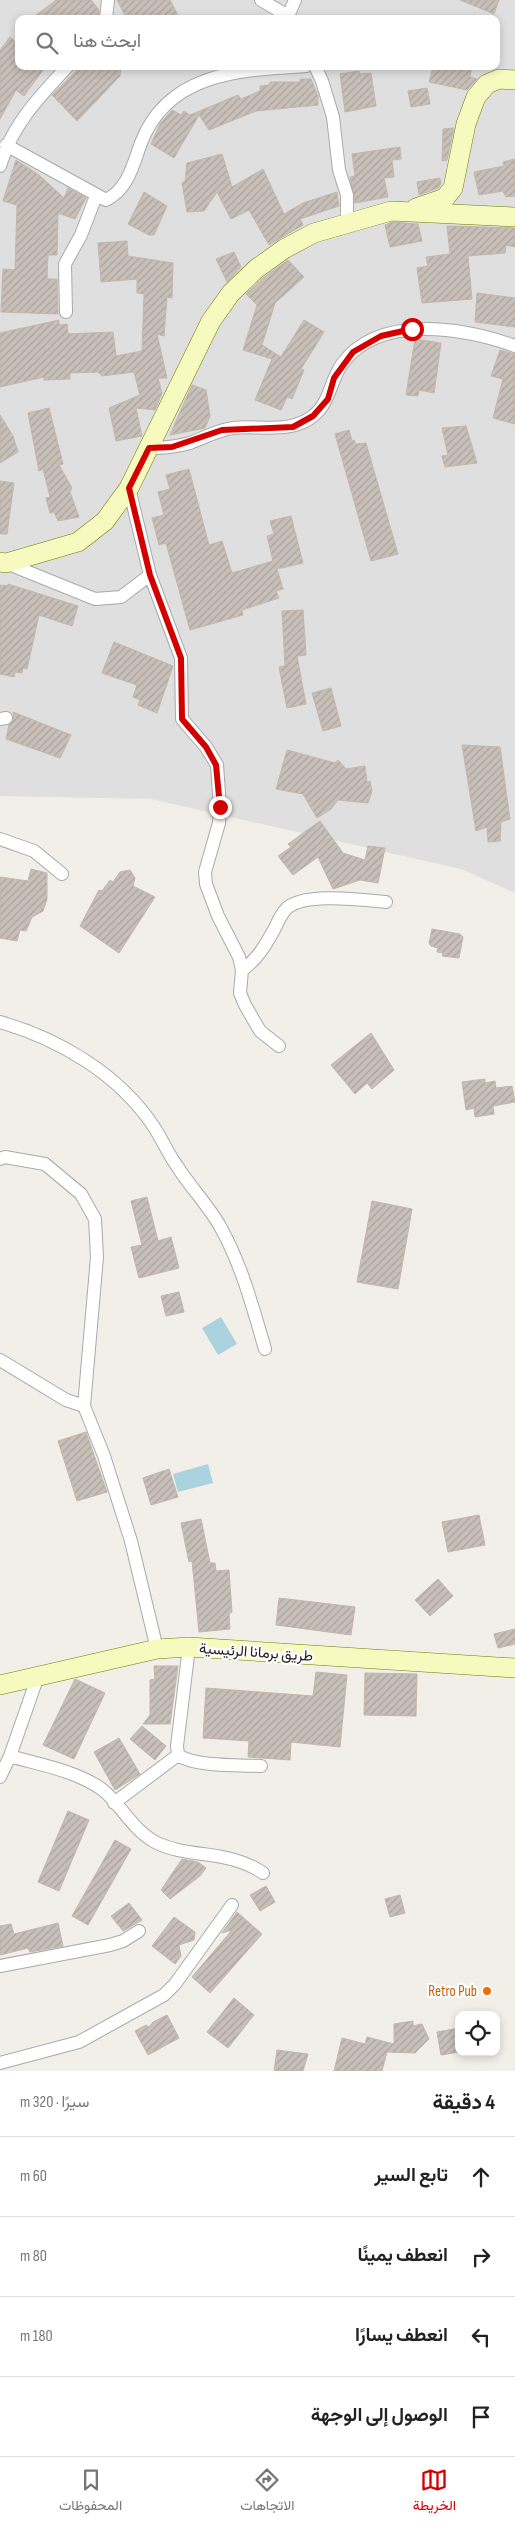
<!DOCTYPE html>
<html lang="ar">
<meta charset="utf-8">
<style>
:root{--surface:#fff;--page:#f6f6f6;--text:#222;--muted:#767676;--line:#e0e0e0;--accent:#d40000}
body{margin:0;font-family:"Sofia Sans Condensed",Vazirmatn,sans-serif;background:var(--page);color:var(--text);direction:rtl}
.controls{position:absolute;right:15px;bottom:15px;display:grid;overflow:hidden;border-radius:10px;box-shadow:0 2px 8px #0003}
.controls button{width:45px;height:45px;display:grid;place-items:center;padding:0;border:0;border-bottom:1px solid var(--line);background:var(--surface);color:var(--text);font:25px sans-serif}
.stop{position:absolute;width:15px;height:15px;margin:-11px;border:4px solid #d40000;border-radius:50%;background:#fff}
.stop.end{background:#d40000;border-color:#fff;box-shadow:0 1px 5px #0008}
.list{margin:0;padding:0;list-style:none}
h2{display:flex;justify-content:space-between;align-items:center;height:65px;margin:0;padding:0 20px;font-size:21px}
h2 small{font-size:16px;font-weight:400;color:var(--muted)}
.list li{display:grid;grid-template-columns:32px 1fr auto;gap:15px;align-items:center;box-sizing:border-box;height:80px;padding:0 20px;border-top:1px solid var(--line)}
.list b{display:block;font-size:19px;white-space:nowrap}
.list em{font-size:16px;font-style:normal;color:var(--muted)}
.icon{flex:none;width:28px;height:28px;fill:none;stroke:currentColor;stroke-width:2;stroke-linecap:round;stroke-linejoin:round}
.map{position:relative;flex:none;width:515px;height:2071px;overflow:hidden;direction:ltr}
.search{position:absolute;background:var(--surface);box-shadow:0 2px 8px #0003;left:15px;right:15px;top:15px;height:55px;display:flex;align-items:center;gap:12px;box-sizing:border-box;padding:0 18px;border-radius:10px;color:var(--muted);font-size:19px}
.sheet{height:385px;background:var(--surface)}
nav{display:flex;justify-content:space-around;align-items:center;box-sizing:border-box;height:70px;border-top:1px solid var(--line);background:var(--surface);font-size:14px;color:var(--muted)}
nav a{display:grid;justify-items:center;gap:2px}
nav .on{color:var(--accent)}
.map>svg:first-child{display:block}
.residential{fill:#e0dfdf;fill-rule:evenodd}
.water{fill:#aad3df}
.building{fill:url(#building-hatch);stroke:#c4b6ab}
.lines{fill:none;stroke-linecap:round;stroke-linejoin:round}
.street-casing{stroke:#a9a9a9;stroke-width:14}
.secondary-casing{stroke:#707d05;stroke-width:20}
.street{stroke:#fff;stroke-width:12}
.secondary{stroke:#f7fabf;stroke-width:19}
.route{stroke:#d40000;stroke-width:6}
.food-dot{fill:#e8710a;stroke:#fff;stroke-width:2}
.labels{text-anchor:middle;stroke-width:4.5;stroke-linejoin:round;paint-order:stroke}
.street-label{font-size:15px;fill:#222;stroke:#fff}
.food-label{font-size:15px;fill:#c56008;stroke:#fff;text-anchor:end}
</style>
<div class="map">
<svg width="515" height="2071" viewBox="0 0 515 2071">
<defs>
<pattern id="building-hatch" width="6" height="6" patternUnits="userSpaceOnUse" patternTransform="scale(1.25)"><rect width="6" height="6" fill="#c7bfb8"/><path d="M-1 1l2-2M0 6l6-6M5 7l2-2" fill="none" stroke="#aba49e"/></pattern>
</defs>
<rect width="100%" height="100%" fill="#f2efe9"/>
<path class="residential" d="M0,0H515V893L461,869L151,799L0,796ZM19,19H496V66H19Z"/>
<path class="water" d="M221,1317L237,1344L218,1355L202,1328Z
M208,1464L213,1483L178,1492L173,1474Z"/>
<path class="building" d="M56,0H91L99,10L98,19H31Z
M117,0H170L180,19H127Z
M460,0H499L494,14Z
M10,37L19,44V66H46L24,96L16,90L0,119V50Z
M81,66H121L120,76L77,121L52,95Z
M433,66H472L470,77L477,79L467,90L429,82Z
M359,71L360,74L371,73L376,106L345,112L340,74Z
M300,79H311L318,96V105L256,111L209,130L199,115L174,158L151,144L160,124L172,110L181,115L184,111L190,115L238,95L241,99L260,91V86L269,85L270,82H300Z
M427,88L430,104L411,107L408,91Z
M454,128L447,160L442,161L443,129Z
M400,147L401,159L392,160L394,177L384,178L388,197L355,203L350,177L355,176L352,154Z
M222,154L232,187L263,169L284,214L303,203L337,192L339,206L300,219L303,225L269,245L249,210L231,219L217,192L204,211L187,212L182,183L185,181L187,163Z
M515,159V196L506,197L503,191L479,195L474,172L504,166L503,162Z
M16,160L39,175L64,198L68,188L86,198L75,219L58,213L57,255H48L47,279H57L58,314L1,312L3,269L15,270L17,205L3,201Z
M440,178L441,184L438,188L419,195L417,182Z
M144,192L167,206L154,235H149L128,224Z
M392,222L418,224L422,241L390,247L385,225Z
M447,226L515,228V247L506,245L505,253L468,256L472,299L422,303L417,268L428,266L426,257L450,254Z
M127,241L128,256L173,263L172,298L167,297L164,336L157,334L167,378H158L162,393L155,410L136,408L142,436L116,441L109,408L140,395L134,372L102,376L98,372L70,373V379L44,380V377L0,387V333L59,320V325L67,324L68,334L113,332L116,356L142,351L144,294L137,293V279L101,282L98,243Z
M234,252L241,267L227,282L216,259Z
M288,260L304,277L275,303L262,345L281,357L304,320L324,332L301,369L304,370L292,399L287,397L281,410L255,400L272,359L243,350L257,305L246,294L263,278Z
M477,293L515,298V327L475,322Z
M415,339L441,343L434,393L419,390L418,396L406,395Z
M500,350L515,354V424L493,418L503,379L491,376Z
M192,385L206,390L210,416L205,428L170,435Z
M49,408L63,464L59,465L72,488L70,492L79,517L58,521L54,512L50,513L46,498L50,497L43,469L39,471L28,413Z
M0,415L13,436L18,452L0,463Z
M466,426L477,463L445,467L442,456L448,455L442,428Z
M349,430L352,441L354,440L356,444L366,443L398,554L371,561L335,434Z
M189,469L209,545L222,541L232,573L273,561L267,536L274,534L270,521L291,516L303,563L277,569L283,589L276,591L279,598L242,610L243,615L190,630L166,543L159,545L152,518L164,515L158,492L170,489L166,475Z
M0,481L14,483L7,534H0Z
M8,584L78,606L72,626L39,615L27,669L23,668L22,673L15,672L14,677L0,674V585L8,586Z
M303,610L306,655L297,656L306,704L287,708L279,667L285,666L282,611Z
M114,642L173,666L157,713L138,705L140,700L133,697L137,685L102,673Z
M331,688L341,726L323,731L312,693Z
M13,712L71,735L60,758L6,739L9,725L14,720Z
M462,745L500,747L510,819L501,822L500,841L488,842L487,827L476,831Z
M287,750L335,763L338,760L346,769L365,766L367,782L370,781L372,791L368,803L338,800L331,809L317,818L303,794L276,789Z
M320,821L343,853L365,860L368,846L385,848L378,883L360,880L333,889L318,857L293,875L278,856L291,847L288,844Z
M31,869L47,873V899L43,911L32,917L26,931L20,930L17,941L0,938V877L28,881Z
M130,870L135,878L133,886L155,897L119,953L80,926L99,890L102,891L110,880L113,882L120,872Z
M432,929L460,934L463,937L459,958L442,956L443,953L437,952L438,948L431,946L429,943Z
M371,1033L394,1070L372,1089L367,1083L355,1094L331,1065Z
M485,1079V1083L495,1081L496,1088L512,1086L515,1102L493,1106L494,1114L475,1117L474,1108L466,1110L462,1082Z
M147,1197L158,1241L171,1237L179,1268L139,1278L131,1247L142,1245L131,1201Z
M372,1201L412,1209L398,1289L357,1282Z
M179,1292L184,1312L166,1316L161,1296Z
M86,1432L107,1492L77,1501L58,1441Z
M169,1469L178,1497L151,1505L143,1478Z
M479,1515L485,1545L448,1552L442,1522Z
M201,1519L210,1563H215L216,1571L229,1570L232,1612L229,1614L230,1629L199,1632L192,1561L189,1562L181,1523Z
M438,1579L453,1596L430,1616L415,1600Z
M279,1598L355,1607L351,1635L276,1625Z
M515,1629V1644L498,1648L494,1634Z
M154,1666H178L170,1724H143L150,1715V1680L155,1679Z
M316,1672L347,1675L340,1747L291,1742L290,1760L248,1757L249,1741L203,1738L206,1688L313,1696Z
M365,1673L417,1674L416,1716L364,1715Z
M75,1679L105,1693L74,1759L43,1745Z
M142,1726L166,1746L155,1760L130,1739Z
M119,1738L140,1774L115,1790L94,1752Z
M68,1811L89,1820L59,1891L38,1882Z
M115,1840L131,1849L88,1925L72,1916Z
M182,1859L198,1862L206,1868L200,1876L170,1899L161,1890Z
M266,1886L275,1902L260,1911L250,1895Z
M400,1895L405,1913L390,1917L385,1899Z
M129,1903L142,1920L123,1931L111,1916Z
M237,1912L262,1934L210,1993L192,1977L232,1930L222,1933Z
M174,1917L195,1932L194,1940L179,1945L181,1956L175,1964L152,1946Z
M58,1923L63,1946L30,1952L28,1948L0,1955V1926L11,1924L14,1934Z
M234,1998L254,2015L228,2048L207,2032Z
M167,2015L179,2038L148,2055L135,2031L146,2025L149,2027L153,2022Z
M413,2021V2026L422,2024L429,2039L415,2053L387,2052L382,2071H334L342,2038L365,2044L367,2037L394,2044V2024Z
M459,2028V2052L441,2055L437,2032Z
M277,2050L308,2054L303,2071H274Z"/>
<g class="lines">
<defs>
<path id="street" d="M261,0L288,16
M106,19L108,0
M289,19L288,16L295,0
M315,66L322,81L333,117L339,170L347,195V222
M6,145L106,200C128,189 133,165 141,143C168,72 241,70 306,66
M0,166C12,125 39,97 68,66
M66,312L65,264L81,235L96,196
M149,448C163,448 176,447 190,443C204,438 217,430 233,428C259,425 291,434 313,416C330,403 330,381 342,364C379,313 464,328 515,346
M6,563L95,599L121,597L150,575L129,488
M150,575L181,658L182,719L206,747L217,765L220,807L219,823L205,872L206,884L218,916L239,957L242,970L240,993L245,1005L260,1031L279,1046
M0,719L6,718
M0,839L34,851L62,874
M242,970C258,959 266,944 275,928C278,921 282,913 287,908C305,892 363,900 386,902
M0,1022C59,1039 119,1074 154,1127C162,1139 168,1154 177,1166C190,1187 209,1206 221,1228C242,1266 253,1308 265,1349
M0,1159L5,1157L45,1164L81,1194L95,1219L97,1257L84,1406L104,1456L131,1541L157,1649
M0,1360L66,1400L84,1406
M189,1647L177,1746L178,1755C195,1767 239,1765 261,1766
M10,1756C40,1765 78,1771 103,1790C122,1806 134,1832 157,1843C191,1859 228,1849 263,1873
M0,1777L10,1756L38,1676
M114,1803L178,1755
M0,1966L110,1945L123,1941L139,1931
M0,2063L79,2042L164,1995L175,1984L232,1905"/>
<path id="secondary" d="M416,208L445,198L453,188L466,124L476,97L487,84L499,79L515,80
M0,562L6,563L78,542L105,521L129,488L211,321L231,293L256,269L284,249L314,233L391,211L515,217
M0,1685L157,1649L189,1647L515,1668"/>
</defs>
<use href="#street" class="street-casing"/>
<use href="#secondary" class="secondary-casing"/>
<use href="#street" class="street"/>
<use href="#secondary" class="secondary"/>
</g>
<g class="lines">
<path class="route" d="M220,807L216,765L206,747L182,719L181,658L150,575L129,488L149,448L172,447L222,430L293,427L313,416L328,399L334,378L353,352L381,336L412,329"/>
</g>
<circle class="food-dot" cx="487" cy="1991" r="5"/>
<g class="labels">
<g class="street-label">
<text transform="translate(256 1652) rotate(4)" y="5">طريق برمانا الرئيسية</text>
</g>
<g class="food-label">
<text x="477" y="1996">Retro Pub</text>
</g>
</g>
</svg>
<div class="controls">
<button><svg class="icon" aria-label="locate" viewBox="0 0 24 24"><circle cx="12" cy="12" r="6"/><path d="M12 2v4M12 18v4M2 12h4M18 12h4"/></svg></button>
</div>
<div class="stop" style="left:412px;top:329px"></div>
<div class="stop end" style="left:220px;top:807px"></div>
<div class="search"><svg class="icon" aria-label="search" viewBox="0 0 24 24"><circle cx="10" cy="10" r="6"/><path d="M15 15l6 6"/></svg>ابحث هنا</div>
</div>
<section class="sheet">
<h2>4 دقيقة<small>سيرًا · 320 m</small></h2>
<ul class="list">
<li><svg class="icon" aria-label="ahead" viewBox="0 0 24 24"><path d="M12 20V5M6 11l6-6 6 6"/></svg><div><b>تابع السير</b></div><em>60 m</em></li>
<li><svg class="icon" aria-label="right" viewBox="0 0 24 24"><path d="M7 20v-9h11M14 6l5 5-5 5"/></svg><div><b>انعطف يمينًا</b></div><em>80 m</em></li>
<li><svg class="icon" aria-label="left" viewBox="0 0 24 24"><path d="M17 20v-9H6M10 6l-5 5 5 5"/></svg><div><b>انعطف يسارًا</b></div><em>180 m</em></li>
<li><svg class="icon" aria-label="arrive" viewBox="0 0 24 24"><path d="M6 21V4h12l-3 4 3 4H6"/></svg><div><b>الوصول إلى الوجهة</b></div></li>
</ul>
</section>
<nav>
<a class="on"><svg class="icon" aria-label="map" viewBox="0 0 24 24"><path d="M3 6l6-2 6 2 6-2v14l-6 2-6-2-6 2zM9 4v14M15 6v14"/></svg>الخريطة</a>
<a><svg class="icon" aria-label="directions" viewBox="0 0 24 24"><path d="M12 3l9 9-9 9-9-9zM9 14v-3h6M13 9l2 2-2 2"/></svg>الاتجاهات</a>
<a><svg class="icon" aria-label="saved" viewBox="0 0 24 24"><path d="M7 4h10v16l-5-4-5 4z"/></svg>المحفوظات</a>
</nav>
